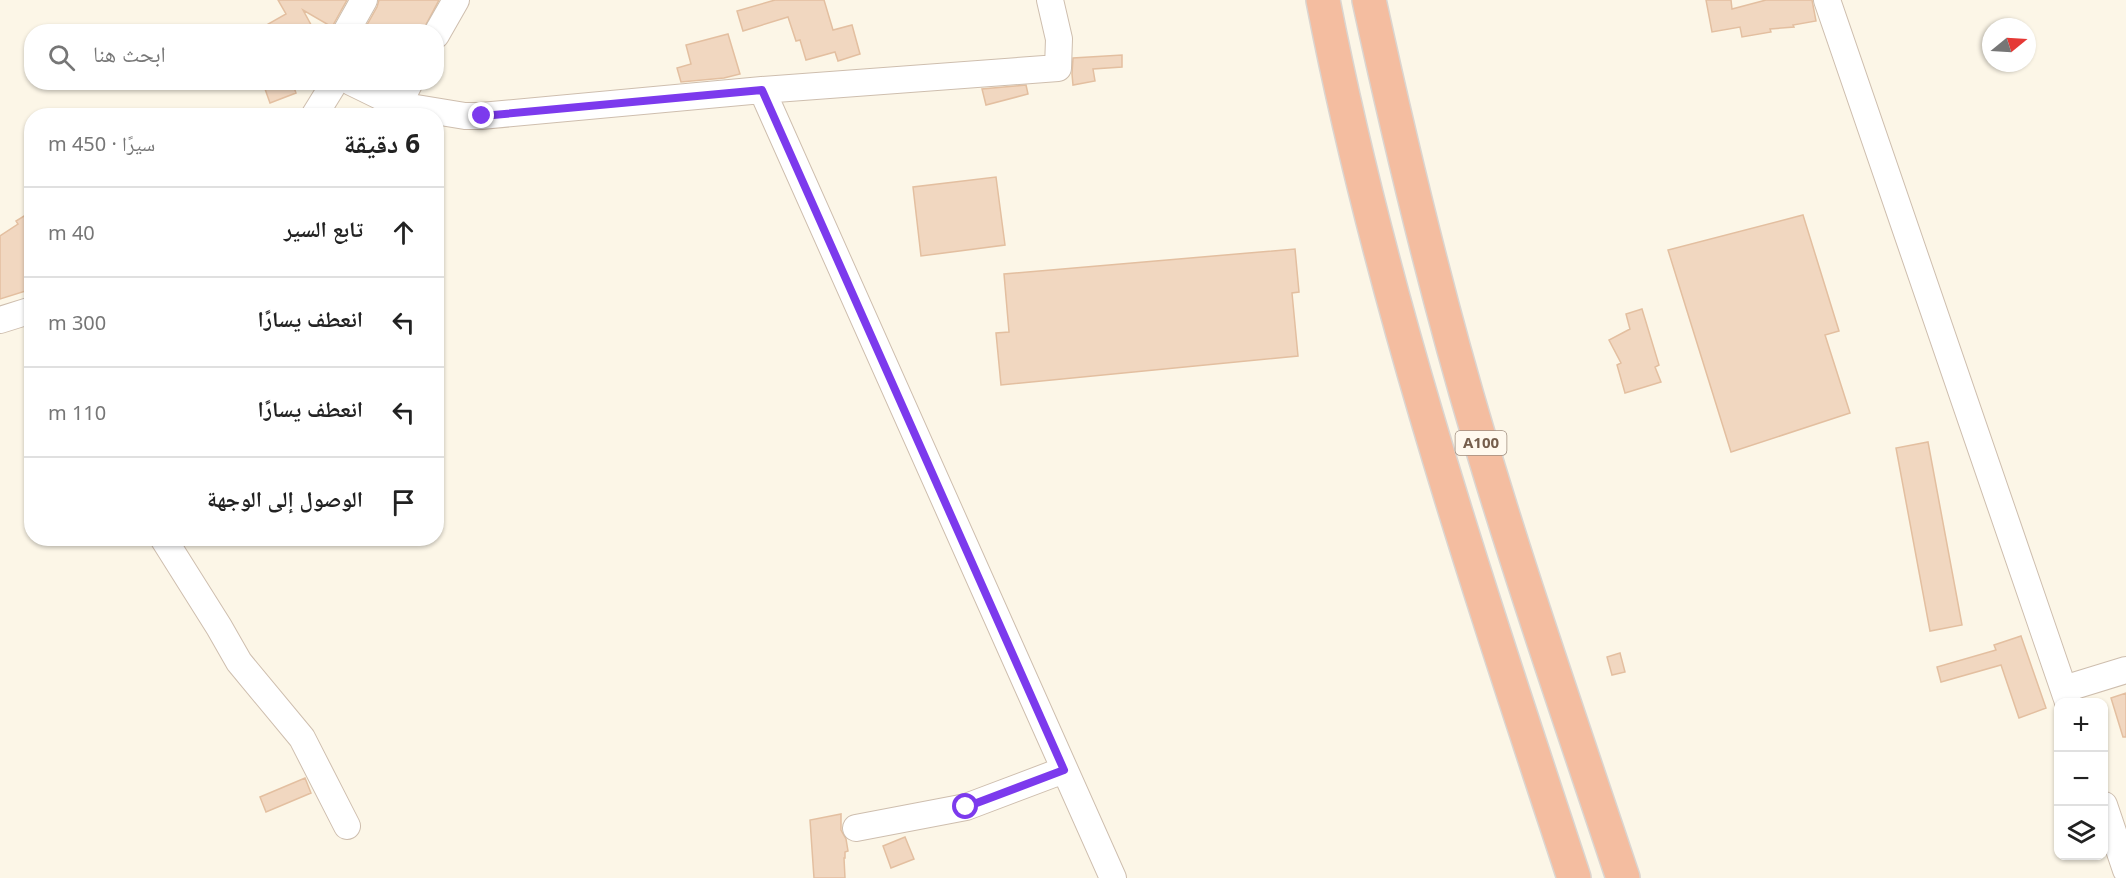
<!DOCTYPE html>
<html lang="ar">
<meta charset="utf-8">
<style>
:root{--surface:#fff;--page:#f6f6f6;--text:#222;--muted:#767676;--line:#e0e0e0}
body{margin:0;font-family:"Noto Sans","Noto Naskh Arabic",sans-serif;background:var(--page);color:var(--text);direction:rtl}
.controls{position:absolute;right:18px;bottom:18px;display:grid;overflow:hidden;border-radius:12px;box-shadow:0 2px 4px #0004}
.controls button{width:54px;height:54px;display:grid;place-items:center;padding:0;border:0;border-bottom:2px solid var(--line);background:var(--surface);color:var(--text);font:30px sans-serif}
.compass{position:absolute;left:1982px;top:18px;width:54px;height:54px;border-radius:50%;background:var(--surface);box-shadow:0 2px 4px #0004;rotate:72deg}
.stop{position:absolute;width:18px;height:18px;margin:-14px;border:4px solid #7c3aed;border-radius:50%;background:#fff}
.stop.end{background:#7c3aed;border-color:#fff;box-shadow:0 2px 6px #0008}
.list{margin:0;padding:0;list-style:none}
h2{display:flex;justify-content:space-between;align-items:center;height:78px;margin:0;padding:0 24px;font-size:26px}
h2 small{font-size:20px;font-weight:400;color:var(--muted)}
.list li{display:grid;grid-template-columns:39px 1fr auto;gap:18px;align-items:center;box-sizing:border-box;height:90px;padding:0 24px;border-top:2px solid var(--line)}
.list b{display:block;font-size:22px;white-space:nowrap}
.list em{font-size:20px;font-style:normal;color:var(--muted)}
.icon{flex:none;width:33px;height:33px;fill:none;stroke:currentColor;stroke-width:2;stroke-linecap:round;stroke-linejoin:round}
.map{position:relative;flex:none;width:2126px;height:878px;overflow:hidden;direction:ltr}
.search{position:absolute;background:var(--surface);box-shadow:0 2px 4px #0004;left:24px;top:24px;width:420px;height:66px;display:flex;align-items:center;gap:15px;box-sizing:border-box;padding:0 21px;border-radius:24px;color:var(--muted);font-size:22px}
.panel{position:absolute;background:var(--surface);box-shadow:0 2px 4px #0004;left:24px;top:108px;width:420px;height:438px;border-radius:24px;direction:rtl}
.map>svg:first-child{display:block}
.building{fill:#f1d7c0;stroke:#e3bfa0;stroke-width:1.5}
.lines{fill:none;stroke-linecap:round;stroke-linejoin:round}
.minor-casing{stroke:#cebeae;stroke-width:28}
.highway-casing{stroke:#dbd5d0;stroke-width:36}
.minor{stroke:#fff;stroke-width:26}
.highway{stroke:#f4bda0;stroke-width:33}
.route{stroke:#7c3aed;stroke-width:8}
.labels{text-anchor:middle;stroke-width:4.5;stroke-linejoin:round;paint-order:stroke}
.shield{fill:#fff9ee;stroke:#9e8c7d;stroke-width:1.5}
.shield-label{font-size:15px;font-weight:bold;fill:#755e4c}
</style>
<div class="map">
<svg width="2126" height="878" viewBox="0 0 2126 878">
<rect width="100%" height="100%" fill="#fcf6e7"/>
<path class="building" d="M278,0H347L332,27L303,10L315,32H254L286,14Z
M379,0H439L422,32H363L377,7Z
M775,0H824L833,30L852,25L860,54L838,61L835,52L806,60L800,40L796,41L788,17L743,31L737,11Z
M1706,0H1731L1732,9L1766,0H1812L1816,21L1793,25L1794,27L1770,29L1771,32L1742,37L1740,27L1712,32Z
M728,34L740,74L724,78L681,82L677,68L691,64L686,45Z
M1122,55V67L1093,69L1095,81L1073,85L1072,74L1073,58Z
M284,82H292L296,93L270,103L265,89Z
M1026,85L1028,94L986,105L982,89Z
M996,177L1005,245L921,256L913,187Z
M32,211V289L0,299V236L18,224L16,221Z
M1803,215L1839,331L1825,335L1850,413L1731,452L1668,250Z
M1295,249L1299,292L1292,293L1298,356L1001,385L996,333L1009,332L1004,274Z
M1642,309L1659,365L1655,367L1661,382L1625,393L1617,365L1621,363L1609,340L1630,329L1626,314Z
M1928,442L1962,625L1930,631L1896,448Z
M2021,636L2046,708L2019,718L2001,665L1941,682L1937,667L1996,650L1994,645Z
M1620,653L1625,672L1612,675L1607,657Z
M2126,693V737H2123L2111,698Z
M305,778L311,793L266,812L260,797Z
M841,814V830L846,839L848,851L845,852V858H844L845,878H814L810,820Z
M905,837L914,859L891,868L883,846Z"/>
<g class="lines">
<defs>
<path id="minor" d="M1050,0L1059,39L1058,68L762,90L1113,878
M1827,0L2068,702
M346,32L364,0
M436,35L456,0
M351,82L398,105L410,82
M398,105L465,116H481L762,90
M314,116L335,82
M0,320L32,310
M163,538L219,627L239,662L302,738L347,826
M2064,689L2126,670
M2104,805L2126,870
M856,828L966,807L1064,770"/>
<path id="highway" d="M1323,0C1381,300 1479,589 1574,878
M1369,0C1401,147 1436,293 1479,437C1523,585 1574,731 1623,878"/>
</defs>
<use href="#minor" class="minor-casing"/>
<use href="#highway" class="highway-casing"/>
<use href="#minor" class="minor"/>
<use href="#highway" class="highway"/>
</g>
<g class="lines">
<path class="route" d="M482,116L762,90L1064,770L966,807"/>
</g>
<g class="labels">
<rect class="shield" x="1455.5" y="431" width="51" height="24" rx="4.5"/>
<g class="shield-label">
<text x="1481" y="448">A100</text>
</g>
</g>
</svg>
<div class="controls">
<button>+</button>
<button>−</button>
<button><svg class="icon" aria-label="layers" viewBox="0 0 24 24"><path d="M12 4l9 5-9 5-9-5zM3 14l9 5 9-5"/></svg></button>
</div>
<svg class="compass" viewBox="-18 -18 36 36"><path d="M0-13l5 13h-10z" fill="#e53935"/><path d="M0 13l5-13h-10z" fill="#767676"/></svg>
<div class="stop" style="left:966px;top:807px"></div>
<div class="stop end" style="left:482px;top:116px"></div>
<div class="search"><svg class="icon" aria-label="search" viewBox="0 0 24 24"><circle cx="10" cy="10" r="6"/><path d="M15 15l6 6"/></svg>ابحث هنا</div>
<section class="panel">
<h2>6 دقيقة<small>سيرًا · 450 m</small></h2>
<ul class="list">
<li><svg class="icon" aria-label="ahead" viewBox="0 0 24 24"><path d="M12 20V5M6 11l6-6 6 6"/></svg><div><b>تابع السير</b></div><em>40 m</em></li>
<li><svg class="icon" aria-label="left" viewBox="0 0 24 24"><path d="M17 20v-9H6M10 6l-5 5 5 5"/></svg><div><b>انعطف يسارًا</b></div><em>300 m</em></li>
<li><svg class="icon" aria-label="left" viewBox="0 0 24 24"><path d="M17 20v-9H6M10 6l-5 5 5 5"/></svg><div><b>انعطف يسارًا</b></div><em>110 m</em></li>
<li><svg class="icon" aria-label="arrive" viewBox="0 0 24 24"><path d="M6 21V4h12l-3 4 3 4H6"/></svg><div><b>الوصول إلى الوجهة</b></div></li>
</ul>
</section>
</div>
